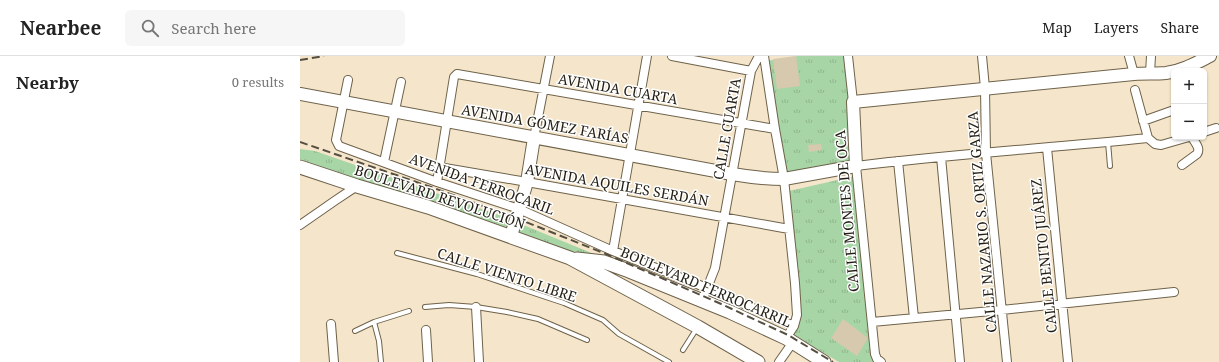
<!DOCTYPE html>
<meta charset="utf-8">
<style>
:root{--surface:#fff;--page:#f6f6f6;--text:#222;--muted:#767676;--line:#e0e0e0}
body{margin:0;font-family:"Noto Serif",serif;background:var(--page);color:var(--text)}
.controls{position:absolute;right:12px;top:12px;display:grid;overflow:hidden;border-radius:6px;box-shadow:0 1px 3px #0004}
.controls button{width:36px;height:36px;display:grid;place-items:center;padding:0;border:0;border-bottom:1px solid var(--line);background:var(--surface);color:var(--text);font:20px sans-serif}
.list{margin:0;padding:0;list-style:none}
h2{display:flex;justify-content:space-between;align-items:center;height:52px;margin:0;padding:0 16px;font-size:17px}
h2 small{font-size:13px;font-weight:400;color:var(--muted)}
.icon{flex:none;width:22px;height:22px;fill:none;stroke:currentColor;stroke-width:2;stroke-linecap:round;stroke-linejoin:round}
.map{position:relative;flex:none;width:919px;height:306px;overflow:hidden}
header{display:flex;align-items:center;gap:24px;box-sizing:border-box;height:56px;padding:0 20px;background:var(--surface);border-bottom:1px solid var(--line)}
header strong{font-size:19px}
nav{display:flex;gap:22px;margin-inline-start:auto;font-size:14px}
.search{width:280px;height:36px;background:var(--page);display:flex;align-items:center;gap:10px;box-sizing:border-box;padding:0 14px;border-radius:6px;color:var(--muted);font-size:15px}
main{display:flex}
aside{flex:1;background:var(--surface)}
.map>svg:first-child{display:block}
.park{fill:url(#park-tufts)}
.building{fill:#d7c9ae}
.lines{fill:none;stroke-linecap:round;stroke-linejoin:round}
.lane-casing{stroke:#6e624a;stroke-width:6}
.street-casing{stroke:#6e624a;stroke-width:10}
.secondary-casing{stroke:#6e624a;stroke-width:14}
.primary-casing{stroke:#6e624a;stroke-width:15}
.lane{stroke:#fff;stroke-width:4}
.street{stroke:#fff;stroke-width:8}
.secondary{stroke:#fff;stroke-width:12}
.primary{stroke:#fff;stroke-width:13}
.rail{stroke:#564f41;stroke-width:2;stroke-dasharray:8 4;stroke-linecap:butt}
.labels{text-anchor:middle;stroke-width:3;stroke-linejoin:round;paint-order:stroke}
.street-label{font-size:14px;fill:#231e14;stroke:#fff}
</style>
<header>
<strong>Nearbee</strong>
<div class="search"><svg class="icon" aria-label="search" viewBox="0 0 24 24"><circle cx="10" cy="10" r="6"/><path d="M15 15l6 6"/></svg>Search here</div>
<nav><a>Map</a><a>Layers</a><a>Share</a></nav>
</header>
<main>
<aside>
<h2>Nearby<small>0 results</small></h2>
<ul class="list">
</ul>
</aside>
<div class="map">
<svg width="919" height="306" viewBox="0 0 919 306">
<defs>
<pattern id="park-tufts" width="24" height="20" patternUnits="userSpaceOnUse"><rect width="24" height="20" fill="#a7d5a5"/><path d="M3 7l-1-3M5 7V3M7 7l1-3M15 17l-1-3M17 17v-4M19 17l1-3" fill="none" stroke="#8fb68d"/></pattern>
</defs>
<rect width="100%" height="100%" fill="#f5e6cb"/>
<path class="park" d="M498,0H546L554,109L485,121L466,5Z
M0,93L15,95L199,159L294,198L271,199L57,125L0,103Z
M555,120L576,306H539L493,279L499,264L489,135Z"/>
<path class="building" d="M496,0L500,30L477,33L473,3Z
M521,88L522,94L509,96L508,89Z
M543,263L568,282L557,300L531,282Z"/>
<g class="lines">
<defs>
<path id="lane" d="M808,86L810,110
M97,197L177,218L264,247L303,264L319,278L369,306
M125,251L149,249L176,251L207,256L238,263L287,284
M74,266L79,285L81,306
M55,275L74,266L109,255
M383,294L397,272"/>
<path id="street" d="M372,0L451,15
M464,0L475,73L484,123L495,227L497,259L494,270L486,282
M548,0L553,46
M682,0L685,32L686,97L707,306
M829,0L834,18
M850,17L851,0
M48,24L36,84L39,90L137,126L219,153L313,195L407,232L494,270
M835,34L848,82L855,88L861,89L889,81
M843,65L874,54
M904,76L916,72
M234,82L250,0
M747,92L768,306
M641,101L660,306
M598,105L614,262
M84,106L101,26
M882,109L897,98C901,92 895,87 892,81
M139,111L227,126L489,173
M137,126L154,21L157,18L475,73
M0,169L36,144L57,130
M313,195L347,0
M402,245L415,212L451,15L459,0
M176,251L179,306
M572,266L702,254L874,236
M31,268L34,306
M126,274L128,306
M479,306L493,286
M581,306L577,303L575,298L556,110C653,98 751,92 848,82"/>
<path id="secondary" d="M0,38L432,118C450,121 466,123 484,123L556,110L553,46L834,18C845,17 855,18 866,17C882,15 896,7 910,0
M211,180L227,126L234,82"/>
<path id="primary" d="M0,111L57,130L128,151L270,202L398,271L458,306
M277,203L304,206L329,215L430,256L486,282L524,306"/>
</defs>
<use href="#lane" class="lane-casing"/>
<use href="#street" class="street-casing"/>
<use href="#secondary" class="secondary-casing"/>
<use href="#primary" class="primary-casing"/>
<use href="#lane" class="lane"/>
<use href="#street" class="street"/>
<use href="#secondary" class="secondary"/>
<use href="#primary" class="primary"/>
<path class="rail" d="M0,4L24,0
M0,86L131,131L216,162L306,198L419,247L488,279L533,306"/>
</g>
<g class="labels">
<g class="street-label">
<text transform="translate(318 33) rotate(10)" y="5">AVENIDA CUARTA</text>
<text transform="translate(245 68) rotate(10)" y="5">AVENIDA GÓMEZ FARÍAS</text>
<text transform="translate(427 73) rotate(-80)" y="5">CALLE CUARTA</text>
<text transform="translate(182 128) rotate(20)" y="5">AVENIDA FERROCARIL</text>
<text transform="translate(317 129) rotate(10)" y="5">AVENIDA AQUILES SERDÁN</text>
<text transform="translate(140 141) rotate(18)" y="5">BOULEVARD REVOLUCIÓN</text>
<text transform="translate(547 155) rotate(-95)" y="5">CALLE MONTES DE OCA</text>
<text transform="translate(682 166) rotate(-95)" y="5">CALLE NAZARIO S. ORTIZ GARZA</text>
<text transform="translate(744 200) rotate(-96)" y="5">CALLE BENITO JUÁREZ</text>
<text transform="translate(207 219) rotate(18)" y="5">CALLE VIENTO LIBRE</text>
<text transform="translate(406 231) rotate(23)" y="5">BOULEVARD FERROCARRIL</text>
</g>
</g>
</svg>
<div class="controls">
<button>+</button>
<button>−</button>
</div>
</div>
</main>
